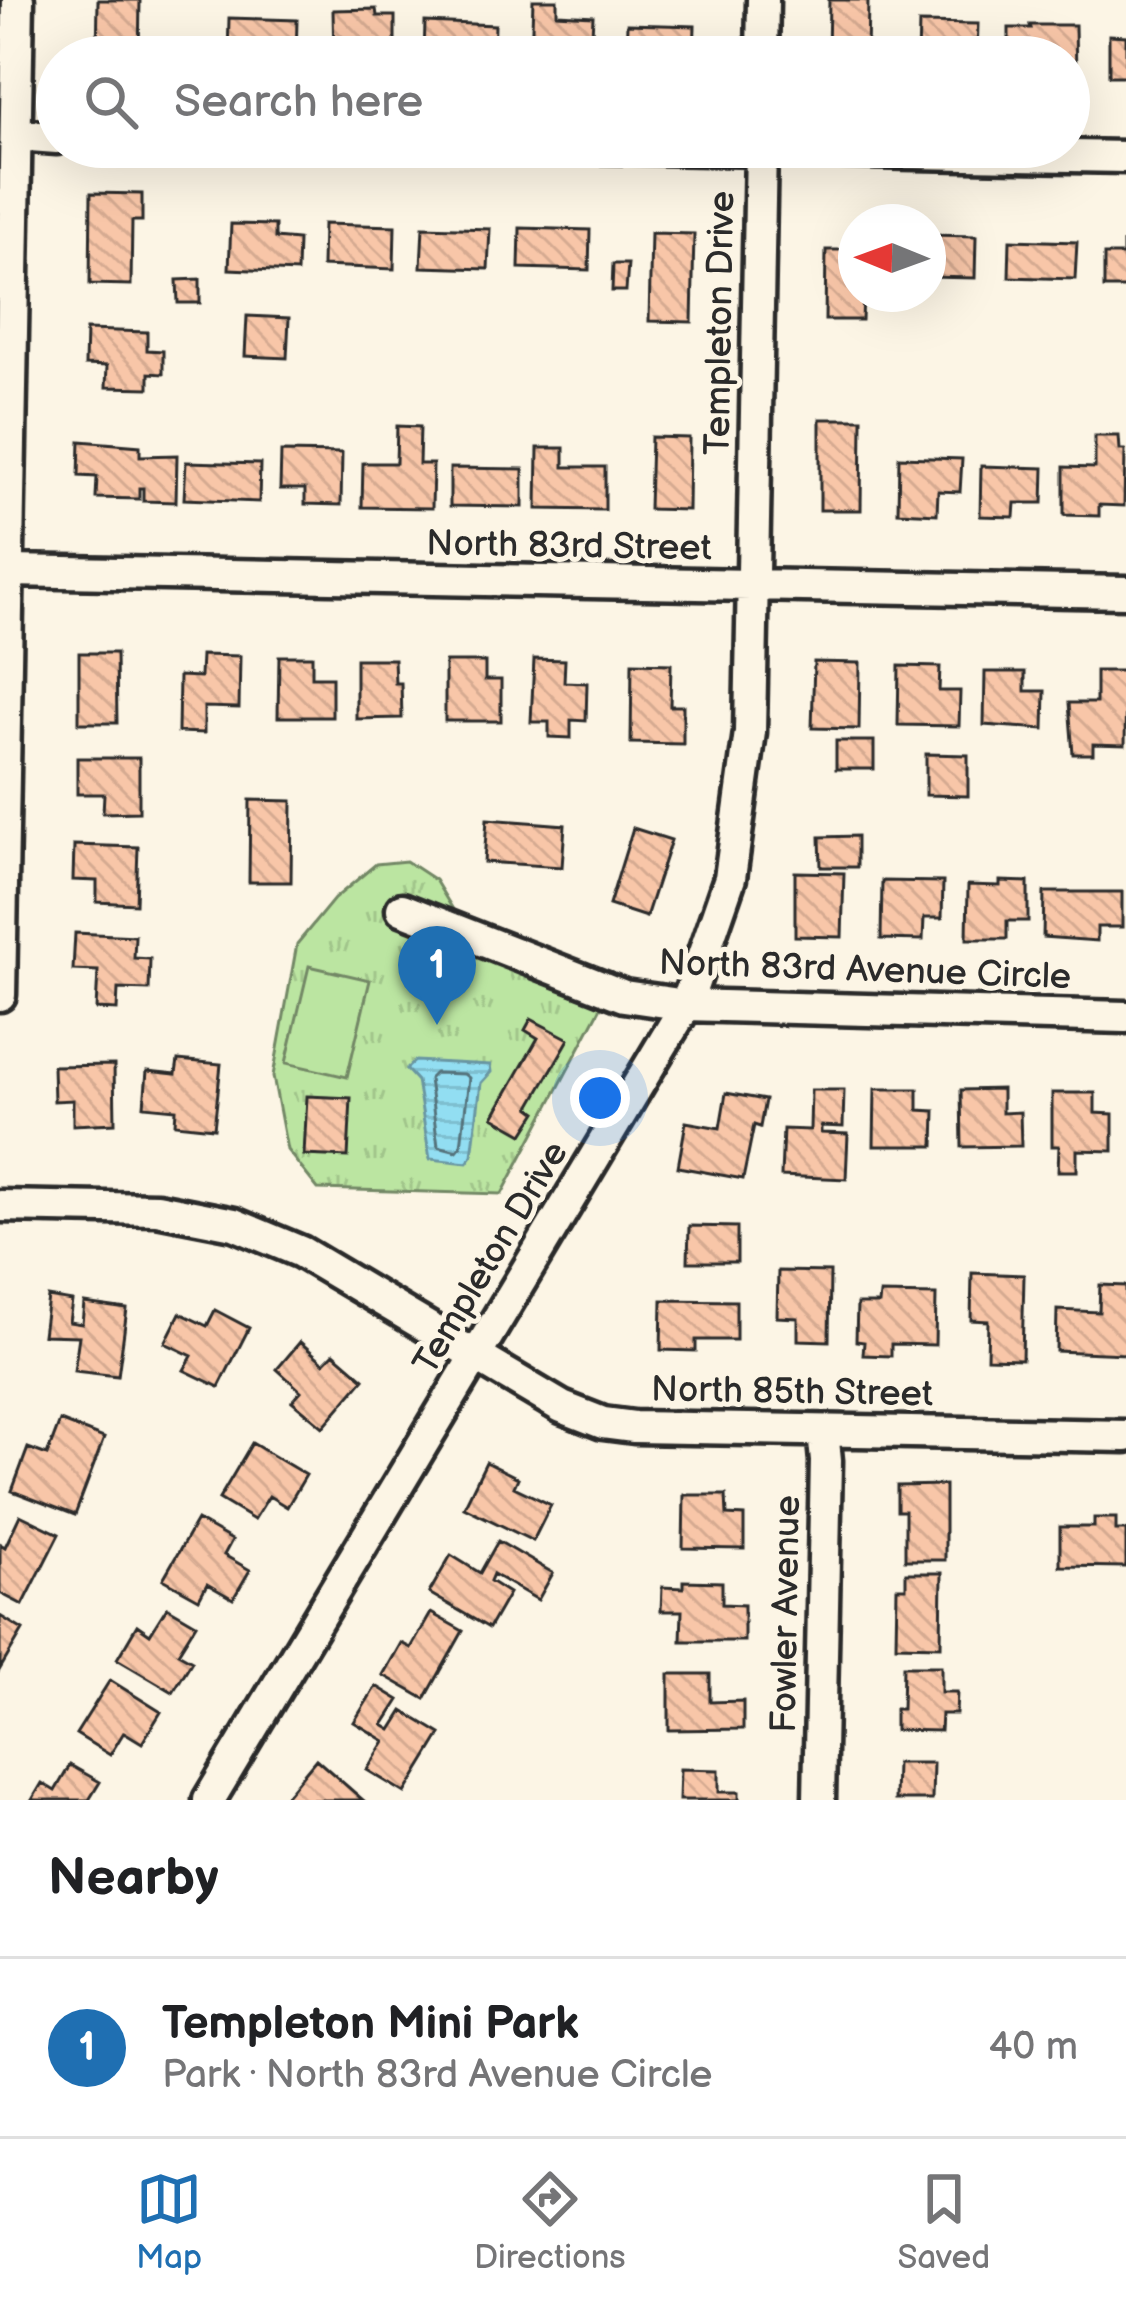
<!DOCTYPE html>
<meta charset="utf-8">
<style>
:root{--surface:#fff;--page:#f6f6f6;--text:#202124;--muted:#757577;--line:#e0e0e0;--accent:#1f6fb2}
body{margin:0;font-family:"Balsamiq Sans",sans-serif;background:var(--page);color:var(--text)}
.compass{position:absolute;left:838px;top:204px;width:108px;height:108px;border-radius:50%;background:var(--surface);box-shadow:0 12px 48px #0002;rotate:271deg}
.you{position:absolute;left:600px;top:1098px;width:42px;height:42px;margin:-30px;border:9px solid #fff;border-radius:50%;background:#1a73e8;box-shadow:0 0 0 18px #1a73e833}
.badge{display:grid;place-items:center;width:78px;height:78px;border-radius:50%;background:var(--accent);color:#fff;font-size:39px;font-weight:700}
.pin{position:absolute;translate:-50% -99px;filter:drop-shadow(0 3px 6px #0008)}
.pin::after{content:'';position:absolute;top:63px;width:42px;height:36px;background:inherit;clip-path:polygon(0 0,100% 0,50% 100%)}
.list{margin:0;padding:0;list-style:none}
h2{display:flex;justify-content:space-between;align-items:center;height:156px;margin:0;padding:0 48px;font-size:51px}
h2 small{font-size:39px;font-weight:400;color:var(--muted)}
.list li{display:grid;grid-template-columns:78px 1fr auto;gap:36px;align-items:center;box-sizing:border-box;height:180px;padding:0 48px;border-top:3px solid var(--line)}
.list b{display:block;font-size:45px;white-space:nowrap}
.list p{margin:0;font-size:39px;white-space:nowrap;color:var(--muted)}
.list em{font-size:39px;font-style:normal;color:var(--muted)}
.icon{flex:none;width:66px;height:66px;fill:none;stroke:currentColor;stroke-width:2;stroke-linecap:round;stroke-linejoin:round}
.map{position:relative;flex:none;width:1126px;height:1800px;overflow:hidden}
.search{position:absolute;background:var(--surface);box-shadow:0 12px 48px #0002;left:36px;right:36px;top:36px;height:132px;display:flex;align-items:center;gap:30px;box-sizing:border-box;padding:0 42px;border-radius:66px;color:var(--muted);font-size:45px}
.sheet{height:336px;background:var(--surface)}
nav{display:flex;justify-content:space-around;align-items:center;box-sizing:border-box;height:168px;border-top:3px solid var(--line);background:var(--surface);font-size:33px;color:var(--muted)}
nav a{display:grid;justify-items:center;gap:6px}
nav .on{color:var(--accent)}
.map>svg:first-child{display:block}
.park{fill:url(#park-tufts);stroke:#738866;stroke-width:3}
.pitch{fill:#bbe5a1;stroke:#738866;stroke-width:3}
.water{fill:url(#water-rules);stroke:#6996a2;stroke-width:3}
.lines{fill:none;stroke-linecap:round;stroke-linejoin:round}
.shore{stroke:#54737b;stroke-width:3}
.building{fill:url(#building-back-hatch);stroke:#2b2b2b;stroke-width:3}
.minor-casing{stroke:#2b2b2b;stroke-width:39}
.minor{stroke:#fcf5e5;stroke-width:30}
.labels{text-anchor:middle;stroke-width:10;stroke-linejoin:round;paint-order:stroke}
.street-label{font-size:36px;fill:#2b2b2b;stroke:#fcf5e5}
</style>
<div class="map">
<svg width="1126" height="1800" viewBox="0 0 1126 1800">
<defs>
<pattern id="park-tufts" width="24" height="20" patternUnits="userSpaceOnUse" patternTransform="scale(3)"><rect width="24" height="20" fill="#bbe5a1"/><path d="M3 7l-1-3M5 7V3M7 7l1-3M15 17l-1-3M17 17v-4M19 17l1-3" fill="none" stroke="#a1c58b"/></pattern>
<pattern id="water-rules" width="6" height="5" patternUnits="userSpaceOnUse" patternTransform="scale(3)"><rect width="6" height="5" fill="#92def2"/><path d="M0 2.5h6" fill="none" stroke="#7ebfd0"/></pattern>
<pattern id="building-back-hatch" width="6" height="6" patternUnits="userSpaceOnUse" patternTransform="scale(3)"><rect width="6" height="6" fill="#f8c6a8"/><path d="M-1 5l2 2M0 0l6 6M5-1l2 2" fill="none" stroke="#d5aa91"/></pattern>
</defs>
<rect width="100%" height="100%" fill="#fcf5e5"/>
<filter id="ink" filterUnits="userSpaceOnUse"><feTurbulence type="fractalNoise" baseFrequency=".00833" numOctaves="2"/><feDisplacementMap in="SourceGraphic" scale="24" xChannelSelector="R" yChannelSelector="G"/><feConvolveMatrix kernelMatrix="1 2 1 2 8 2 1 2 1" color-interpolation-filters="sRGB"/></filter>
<g filter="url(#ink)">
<path class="park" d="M406,861L435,880L457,916L618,975L502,1194L318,1189L287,1150L273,1076L297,944L334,899L376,864Z"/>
<path class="pitch" d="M309,966L370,980L347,1077L286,1063Z"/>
<path class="water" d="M415,1061L490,1065L491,1072L481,1083L472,1156L467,1163L430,1159L417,1081L406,1069Z"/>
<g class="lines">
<path class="shore" d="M435,1073L464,1074L469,1078L461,1146L457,1151L438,1146L429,1079Z"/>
</g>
<path class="building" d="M98,0H140L139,57H97Z
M533,0H557V14L593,16L591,53L531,57Z
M829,0H868L867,57H828Z
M376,9L377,16H395V50H377V57H334L333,10Z
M229,18L297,20L296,57H228Z
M425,22L495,25L494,57H424Z
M919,23L978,24L977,57H918Z
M627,24L695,26L694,57H626Z
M1030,25H1075L1076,74H1069V57H1009V28H1031Z
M1109,35L1126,36V76H1109Z
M91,193L142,194V221H132L131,285L90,284Z
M231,224L275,225V238L298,240L297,272L229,269Z
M323,224L395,226L394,269L322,266Z
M423,227L490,229L488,269L421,267Z
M520,228L590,230L589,270L519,268Z
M651,233L694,234L692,322L649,321Z
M928,235L976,236L975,278L928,277Z
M1010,240L1077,242L1075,279L1009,277Z
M1123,242L1126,288H1104V255H1123Z
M826,250H856V294H863L862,320H825Z
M613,264H628L626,291H612Z
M200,279V303H178L177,280Z
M247,316L289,318L287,358L245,356Z
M86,330L147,332V350L163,351V374L149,373V388L106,387L107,366L85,365Z
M820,419H862L861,510H820Z
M397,426L420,427L419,464H433L432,508L362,507L363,463H396Z
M1095,436H1119L1120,450H1125L1124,506L1099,505V516L1064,515V467L1095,468Z
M651,437L689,438L688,510L649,509Z
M80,441L140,446V456L177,455L176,502L143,501V488H139V499L96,498L97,477L79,476Z
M538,448H564V467H605V510L537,509Z
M281,452L342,453L341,505L305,504V489H280Z
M899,457L962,459L960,492L938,491L937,514L898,512Z
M186,462L260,464L259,502L184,499Z
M981,466L1044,468L1043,503H1015L1014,517L980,516Z
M450,468L523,469V507L450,506Z
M79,653H116L117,723H79Z
M201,655L240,656L239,708L204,707V733L178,732L179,676L200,677Z
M279,656H312V677H332V717H278Z
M356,659H394L395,683H401L402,718L356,719Z
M534,659L565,660L564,682L587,683L586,721L571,720V738L549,737V722H531Z
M445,662H485V680H501V721H445Z
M814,662L860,663L859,729L812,728Z
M632,663L671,664L670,706H683V744L631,743Z
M899,666L940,667L939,691H960L959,726L898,725Z
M1096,671H1126L1125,745L1093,744V754H1073L1069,703H1096Z
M985,672H1025V691H1045L1044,729L984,725Z
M836,741H874V769H836Z
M926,754L968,755V796L926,795Z
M77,758H139V812L103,813L104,794H77Z
M250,800L292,801L291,882H249Z
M487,819L565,825L562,867L484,862Z
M633,828L671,840L646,917L609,905Z
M857,836V867H821L820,837Z
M74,845L138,847L136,904L97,902V881L73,880Z
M795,872L844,873L842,937L795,936Z
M882,881L943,882L942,918H924L923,940L881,939Z
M1000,881L1028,882V921H1007V939H967L968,885L1000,886Z
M1044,892H1122V927H1097V941L1043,937Z
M75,933L135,936L134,958L150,959L149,990L118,989L117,1010L96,1009L98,971L73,970Z
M531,1019L569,1039L530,1107L537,1112L523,1134L493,1117L538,1038L525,1030Z
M178,1060L221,1064L214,1128L175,1124L176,1109L144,1106L147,1071L176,1074Z
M114,1065L115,1123L73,1125V1100L54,1101L53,1066Z
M875,1089H918V1110L935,1111L934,1146H874Z
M1002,1089V1113L1020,1112L1021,1146L962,1147L961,1090Z
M811,1090H844L843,1127L821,1126V1133L848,1134L846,1179L781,1176L783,1129L810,1130Z
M726,1093L765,1100L760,1127L754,1125L743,1179L678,1167L686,1122L720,1128Z
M1052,1093H1095V1113L1113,1114V1151L1077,1150V1171H1058L1059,1146H1052Z
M307,1096L351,1098L348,1157L304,1155Z
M689,1226L737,1227V1262H688Z
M778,1271L830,1272L829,1341L798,1340V1318L777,1317Z
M972,1273L1024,1275L1022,1359L987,1358L988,1321L971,1320Z
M1100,1285L1126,1286V1354L1056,1351L1057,1310L1099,1312Z
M880,1294L936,1295L935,1345L891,1344V1356L863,1355L864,1342L856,1341L857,1304H879Z
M48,1297L72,1301L69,1322L82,1324L84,1303L127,1309L118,1376L74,1371L79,1336L43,1335Z
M662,1300L736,1301V1340H696V1351L661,1350Z
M215,1310L249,1328L219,1387L184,1370L192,1356L165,1343L180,1313L207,1326Z
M300,1342L324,1363L334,1353L364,1379L323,1427L292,1401L301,1391L277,1369Z
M60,1421L104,1438L75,1515L12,1491L28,1448L47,1455Z
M252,1443L306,1475L287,1507L269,1496L254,1520L219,1499Z
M486,1462L518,1478L514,1487L551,1505L533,1541L464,1507Z
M945,1485V1560H905V1511H897V1486Z
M684,1495H726L727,1515L744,1516V1549L683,1548Z
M20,1515L59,1534L23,1605L0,1593V1544L5,1547Z
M1094,1518H1116V1530H1126V1567L1060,1566V1527H1094Z
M197,1520L232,1540L224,1555L250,1570L233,1599L207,1584L199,1599L163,1579Z
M498,1541L553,1573L538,1600L493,1574L490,1581L509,1593L489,1628L429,1593L451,1555L480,1573Z
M906,1573H942L941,1646L896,1645L897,1588H906Z
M683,1581L722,1582V1604L744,1605V1641H681L682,1611H661L662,1587L683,1588Z
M167,1607L196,1624L178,1653L192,1661L173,1692L117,1659L137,1625L150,1634Z
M431,1613L463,1631L425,1699L383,1675L401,1643L411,1648Z
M0,1616L23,1630L0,1669Z
M903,1666H941V1692H957L956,1714H941L940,1731L895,1730V1709H902Z
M669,1674H710V1702L743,1701V1729L669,1730Z
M110,1680L161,1712L142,1743L124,1732L110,1755L76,1734Z
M376,1686L399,1700L383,1725L391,1730L403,1711L441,1734L405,1793L367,1770L385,1741L354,1722Z
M316,1759L363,1800H282Z
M896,1763H933L932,1800H895Z
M70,1765L100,1782L89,1800H32L42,1783L55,1791Z
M680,1769L719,1770V1792H739V1800H679Z"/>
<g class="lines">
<defs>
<path id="minor" d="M762,57L763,0
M17,135L57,138
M601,147L1126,157
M10,571L1126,592
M402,909L624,996L686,1005L1126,1017
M0,995L18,0
M0,1206L157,1209L234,1224L301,1252L562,1407L603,1423L634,1427L1126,1436
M209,1800L686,1005L730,878L750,732L761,147
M819,1800L826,1461L823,1431"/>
</defs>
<use href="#minor" class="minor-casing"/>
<use href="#minor" class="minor"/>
</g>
</g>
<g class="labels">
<g class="street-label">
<text transform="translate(718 323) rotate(-89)" y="13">Templeton Drive</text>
<text transform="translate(569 544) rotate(1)" y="13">North 83rd Street</text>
<text transform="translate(865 968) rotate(2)" y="13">North 83rd Avenue Circle</text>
<text transform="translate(489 1257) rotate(-59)" y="13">Templeton Drive</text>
<text transform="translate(792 1390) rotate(1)" y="13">North 85th Street</text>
<text transform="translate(784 1614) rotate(-89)" y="13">Fowler Avenue</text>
</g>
</g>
</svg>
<svg class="compass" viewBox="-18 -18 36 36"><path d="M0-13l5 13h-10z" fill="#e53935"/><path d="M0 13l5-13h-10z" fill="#757577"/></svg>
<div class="you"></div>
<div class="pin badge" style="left:437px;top:1025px">1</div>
<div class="search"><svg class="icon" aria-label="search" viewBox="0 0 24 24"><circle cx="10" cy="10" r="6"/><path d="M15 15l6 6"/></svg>Search here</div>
</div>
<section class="sheet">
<h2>Nearby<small></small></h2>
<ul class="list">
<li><span class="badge">1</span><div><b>Templeton Mini Park</b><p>Park · North 83rd Avenue Circle</p></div><em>40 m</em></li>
</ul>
</section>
<nav>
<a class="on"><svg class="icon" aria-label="map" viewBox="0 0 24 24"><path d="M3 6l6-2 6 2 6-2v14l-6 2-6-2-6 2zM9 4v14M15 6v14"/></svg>Map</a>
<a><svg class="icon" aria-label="directions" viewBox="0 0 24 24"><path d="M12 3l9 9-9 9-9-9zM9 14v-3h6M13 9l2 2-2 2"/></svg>Directions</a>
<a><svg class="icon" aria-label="saved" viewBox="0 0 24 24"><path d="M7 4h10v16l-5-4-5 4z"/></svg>Saved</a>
</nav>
